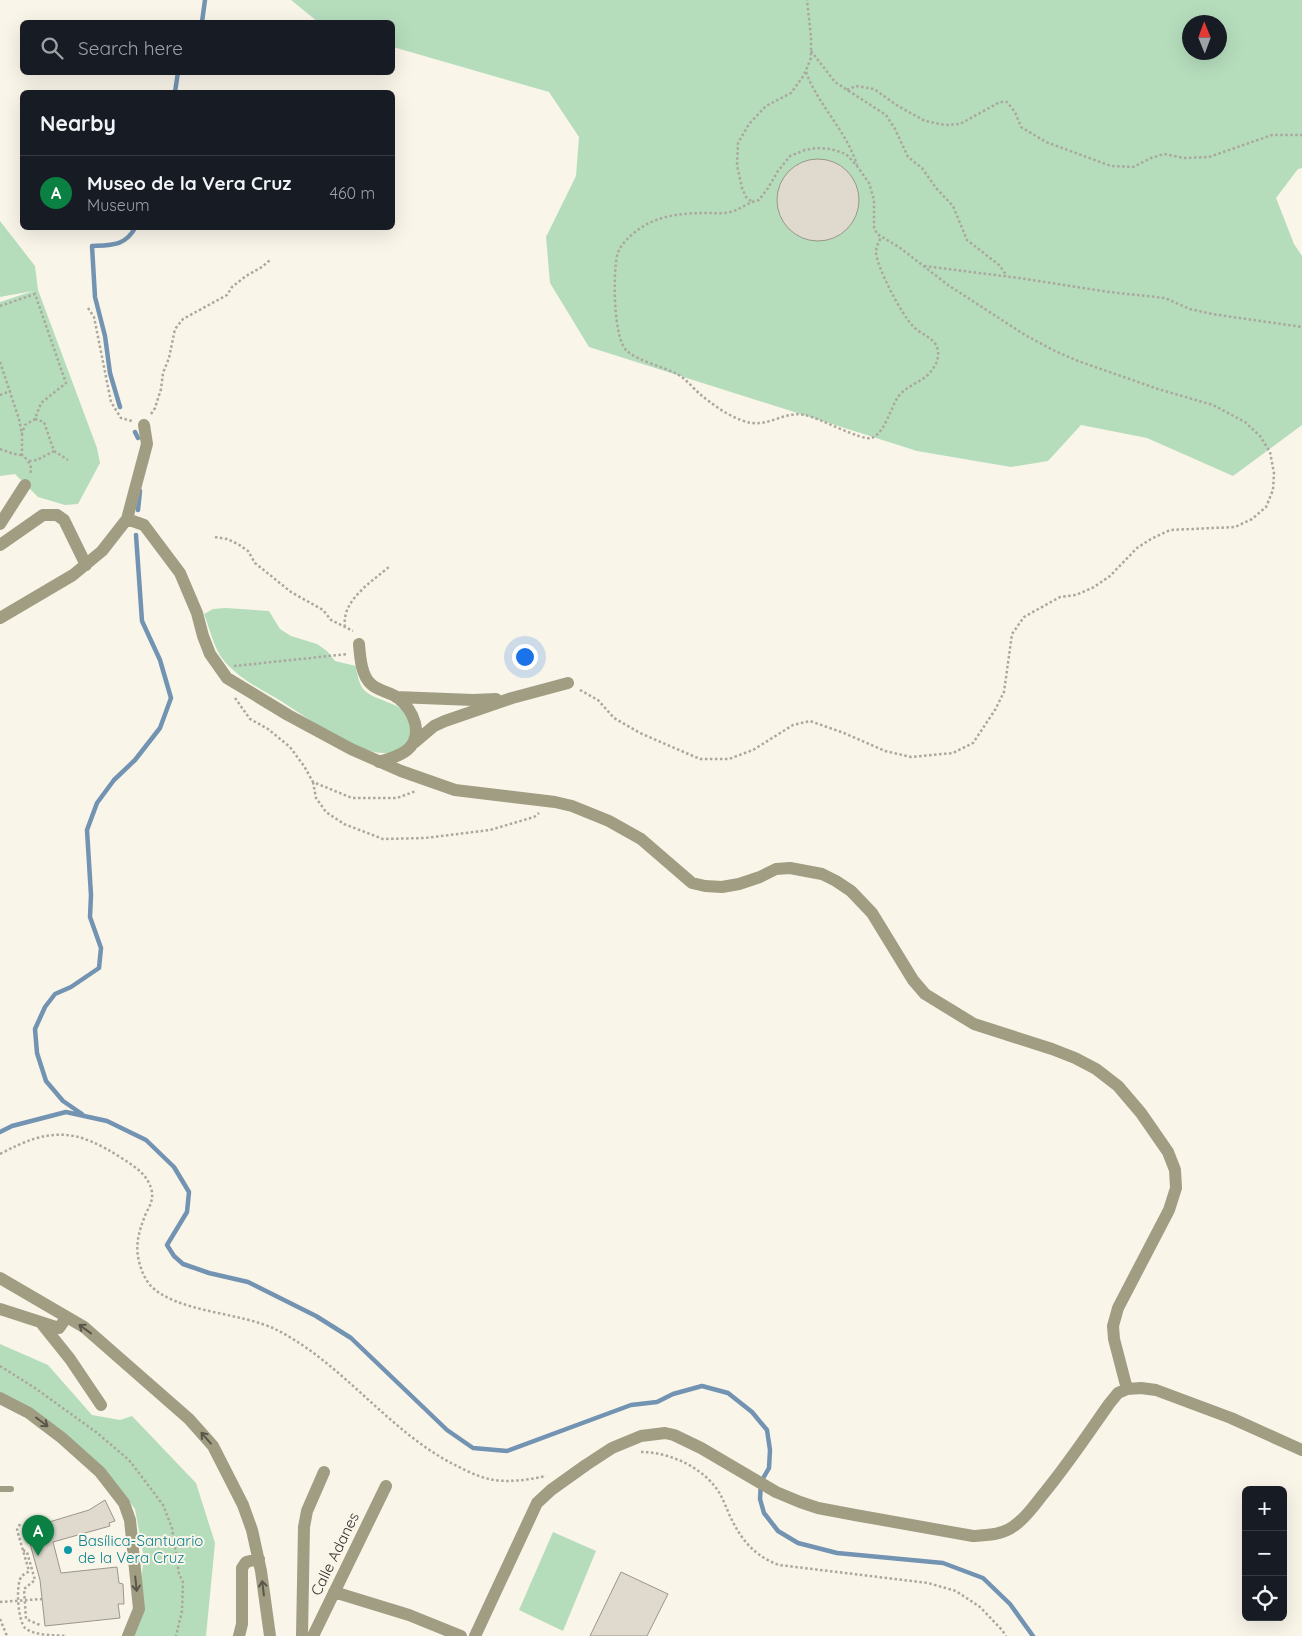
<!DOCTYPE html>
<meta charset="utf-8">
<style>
:root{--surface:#171b24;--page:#20242c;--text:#f1f3f6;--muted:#9ea1a6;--line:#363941;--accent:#0b8043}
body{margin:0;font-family:Quicksand,sans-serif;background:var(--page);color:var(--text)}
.controls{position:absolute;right:15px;bottom:15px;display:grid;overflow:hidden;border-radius:8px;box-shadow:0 5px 20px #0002}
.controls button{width:45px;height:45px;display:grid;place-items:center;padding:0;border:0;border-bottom:1px solid var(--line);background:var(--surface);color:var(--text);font:25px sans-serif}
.compass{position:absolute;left:1182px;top:15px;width:45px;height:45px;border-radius:50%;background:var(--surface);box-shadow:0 5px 20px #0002;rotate:359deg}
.you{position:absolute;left:524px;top:656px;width:18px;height:18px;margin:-12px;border:4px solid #fff;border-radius:50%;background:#1a73e8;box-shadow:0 0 0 8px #1a73e833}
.badge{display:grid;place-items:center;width:32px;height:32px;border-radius:50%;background:var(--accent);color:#fff;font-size:16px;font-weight:700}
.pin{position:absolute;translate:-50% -41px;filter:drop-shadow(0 1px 2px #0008)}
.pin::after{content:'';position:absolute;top:26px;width:18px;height:15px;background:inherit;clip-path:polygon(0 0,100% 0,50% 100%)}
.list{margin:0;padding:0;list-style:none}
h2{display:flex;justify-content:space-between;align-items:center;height:65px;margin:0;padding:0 20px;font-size:21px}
h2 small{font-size:16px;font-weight:400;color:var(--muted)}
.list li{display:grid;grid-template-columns:32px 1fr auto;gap:15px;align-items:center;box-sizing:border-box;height:75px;padding:0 20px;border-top:1px solid var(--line)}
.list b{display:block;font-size:19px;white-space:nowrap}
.list p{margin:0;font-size:16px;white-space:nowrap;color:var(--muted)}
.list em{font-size:16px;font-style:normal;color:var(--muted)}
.icon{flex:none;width:28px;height:28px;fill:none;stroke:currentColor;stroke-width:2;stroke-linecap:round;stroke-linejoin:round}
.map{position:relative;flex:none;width:1302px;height:1636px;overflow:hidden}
.search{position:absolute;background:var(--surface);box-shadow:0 5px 20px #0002;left:20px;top:20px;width:375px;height:55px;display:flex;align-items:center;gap:12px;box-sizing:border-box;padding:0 18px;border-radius:8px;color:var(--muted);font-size:19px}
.panel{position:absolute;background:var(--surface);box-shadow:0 5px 20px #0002;left:20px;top:90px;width:375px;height:140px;border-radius:8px}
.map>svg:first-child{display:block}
.green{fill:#b5ddbc;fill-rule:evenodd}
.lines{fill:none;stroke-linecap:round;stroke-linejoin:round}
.stream{stroke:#7293b2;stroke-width:4.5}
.building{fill:#dfd9ce;stroke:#9b968b}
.path{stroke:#aba79e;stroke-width:2.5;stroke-dasharray:2.5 2.5;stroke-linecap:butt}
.service{stroke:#a19d83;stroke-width:6}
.minor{stroke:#a19d83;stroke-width:12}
.oneway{stroke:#59564a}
.culture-dot{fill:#0f9aa8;stroke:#faf5e9;stroke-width:2}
.labels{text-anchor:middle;stroke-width:4;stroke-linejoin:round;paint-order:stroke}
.culture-label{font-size:15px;fill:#0d838f;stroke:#faf5e9;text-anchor:start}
.street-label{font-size:15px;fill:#32302b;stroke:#faf5e9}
</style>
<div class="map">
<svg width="1302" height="1636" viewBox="0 0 1302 1636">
<rect width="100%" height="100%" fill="#faf5e9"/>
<path class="green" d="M291,0H1302V168L1298,169L1276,198L1294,244L1302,256V425L1233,476L1147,438L1081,425L1048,461L1011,467L917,451L589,347L550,283L546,237L576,176L579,137L549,92L393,47L392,22H318ZM1190,22H1220V52H1190Z
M0,221L35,266L38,290L97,448L100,463L78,504L65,505L38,497L15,474L0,476V302L33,291L0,297Z
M226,608L269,611L280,629L291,636L317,644L327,651L335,661L356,666C357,674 359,685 365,691C381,705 415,701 410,734C409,742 403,748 396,751C367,763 309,719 284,703C263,690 242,681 225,662C214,650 210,629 204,614L213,609Z
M0,1344L48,1365L92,1415L120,1420L132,1416L196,1483L215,1543L206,1636H132L144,1559L135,1509L109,1475L0,1392Z
M553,1532L596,1551L563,1631L519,1610Z"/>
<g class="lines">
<path class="stream" d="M202,22L205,0
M175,92L178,72
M120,407L110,373L105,336L95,297L92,246C112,245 125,246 135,228
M135,432L138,438
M138,510L140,491
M82,1114L63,1101L46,1081L37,1053L35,1029L45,1007L55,994L71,987L99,968L101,948L90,917L91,895L87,830L97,803L114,780L135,760L160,728L171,698L160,660L142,621L136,535
M0,1132L12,1126L66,1112L107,1121L146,1140L174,1167L189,1192L187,1212L167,1245L174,1256L183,1264L209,1273L248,1282L316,1316L351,1338L447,1430L473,1448L507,1451L631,1405L657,1402L673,1394L702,1386L728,1393L752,1412L767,1430L770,1450L769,1468L761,1482L760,1499L764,1513L778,1531L798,1543L837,1553L943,1563L983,1578L1010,1604L1033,1636"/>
</g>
<path class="building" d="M777 200a41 41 0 1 1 82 0a41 41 0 1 1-82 0Z
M105,1500L115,1521L109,1523L110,1526L53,1542L61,1573L117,1567L119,1583L123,1584L124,1604H118L120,1618L45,1626L40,1580L26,1529L89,1510Z
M621,1572L668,1594L647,1636H590Z"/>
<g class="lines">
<path class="path" d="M811,51L835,82L886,115L895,129L908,157L922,168L936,188L953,206L967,240L999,265L1007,276
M806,72C818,105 846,130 857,165
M847,90L856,86L874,89L898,106L925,121L945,125L960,124L1000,102H1007L1015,112L1021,127L1046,142L1111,166L1133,167L1151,158L1164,154L1184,158L1209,157L1272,135H1302
M751,201L746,197L742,188L737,165L738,143L749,124L766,106L791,93L804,75L811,58V37L807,0
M924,266L1019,278L1109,292L1165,298L1190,309L1212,314L1302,327
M0,306L35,294L66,383L41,403L35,419L25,425L22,434
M88,308L94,317L111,402L121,418L132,421
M0,362L19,419L22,434V455C28,460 33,466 30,474
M0,395L10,391
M151,414L155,408L161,389L163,373L169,358L175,329L183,319L227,295L232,287L246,276L262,267L270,260
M0,449L14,454L22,455
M54,451L68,460
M29,461L37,460L54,451L44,422L35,419
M215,537L227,539L238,544L248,551L255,563L291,592L323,610L331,620L353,631
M345,627C341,600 373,581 390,566
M234,666L348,654
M580,690L598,700L614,718L640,733L700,759H729L753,750L793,725L810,721L844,733L885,751L911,757L953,753L973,743L995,710L1004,692L1012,634L1024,617L1060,597L1076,595L1094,587L1110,576L1137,548L1151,539L1170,530L1235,527L1252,519L1266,507L1273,490L1274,473L1270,452L1260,436L1245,422L1213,405L1158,389L1078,361L1055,351L1025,335L948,285L899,247L877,234L874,227V200L869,183L857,166L846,154L831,149L817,148L805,150L790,156L778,171L768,188L759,200C748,202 740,210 730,212C722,214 714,213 706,213C683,213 659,215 639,229C630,236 620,244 617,256C613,273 613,339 627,351C640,362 662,366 677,374C686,379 693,388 701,395C712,404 727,415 741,420C767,431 782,410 805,415C820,418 862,441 871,438C884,435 891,407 898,397C907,384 926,382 934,367C938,361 940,352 936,345C931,336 918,333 912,325C902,315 876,266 876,252C876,247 879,242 881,237
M235,698L250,719L268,729L290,747L304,766L313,782L352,798H397L416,791
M313,782L316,798L326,812L344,824L383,839L425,838L490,830L534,817L539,813
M0,1154C50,1127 76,1128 123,1159C136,1167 149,1176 152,1192C153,1200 150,1206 146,1213C139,1231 134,1246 140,1265C142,1272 145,1279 150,1285C176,1313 242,1312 277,1330C343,1364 386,1428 451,1463C463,1469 476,1476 489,1479C507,1483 528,1480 546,1476
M0,1366L35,1388L96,1432L129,1460L163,1505L172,1528L179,1574L183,1582L182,1611L176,1636
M641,1452C670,1452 705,1468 720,1494C724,1501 727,1510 731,1518C741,1540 756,1557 779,1565L928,1583L956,1591L980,1607L1002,1630L1006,1636
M20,1524L17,1530L29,1571C27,1573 24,1574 22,1576C15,1583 18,1621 25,1628C35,1636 55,1635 67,1636
M23,1550L27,1552L35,1580L24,1589L26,1619L40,1625
M0,1602L42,1599
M0,1619L7,1636"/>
<path class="service" d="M0,1489H11"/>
<path class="minor" d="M127,519L144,525L180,573L197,613L203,636L210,654L227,678L288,715L351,749L401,771L455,790L555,802L572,806L609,821L641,839L692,883L705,886L722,887L739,884L760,877L776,869L790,868L822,874L836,881L851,891L872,913L913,980L925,994L974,1024L1052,1049L1075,1058L1096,1069L1118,1086L1141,1113L1168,1152L1175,1170L1176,1188L1169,1210L1118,1308L1113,1326L1114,1339L1127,1389
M0,524L25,485
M0,545L43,515H57L64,520L86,565
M0,618L73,575L102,551L127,519L147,444L144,425
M359,644C360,656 361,675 371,684C378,691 390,692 398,698C407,705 412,712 415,723C421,749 400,756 379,762
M396,697L473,700L496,699
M414,743L434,726L445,721L512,698L568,683
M0,1278L84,1327L189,1419L213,1446L243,1505L252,1530L261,1571L270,1636
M0,1309L59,1328L66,1318
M42,1324L70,1359L101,1405
M0,1398L29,1413L62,1438L100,1472L124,1503L130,1520L139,1609L128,1636
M334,1592L409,1615L461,1636
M239,1636L242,1624V1568L246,1562L259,1559
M302,1636L304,1527L307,1511L324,1472
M313,1636L386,1486
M475,1636L537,1503L551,1490L586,1465L612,1448L641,1436L665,1433L674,1435L701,1448L776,1492L800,1502L818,1508L855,1515L973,1536C987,1535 1002,1535 1014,1526C1027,1517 1035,1504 1045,1492C1068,1464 1088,1434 1109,1404L1118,1393L1127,1389L1141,1388L1156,1390L1231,1418L1302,1450"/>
</g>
<defs><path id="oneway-shaft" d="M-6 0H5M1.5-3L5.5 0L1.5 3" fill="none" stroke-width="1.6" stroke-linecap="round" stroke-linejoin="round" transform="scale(1.25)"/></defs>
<g class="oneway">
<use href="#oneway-shaft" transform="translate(85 1329) rotate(-144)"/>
<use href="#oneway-shaft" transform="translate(42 1422) rotate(37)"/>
<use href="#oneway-shaft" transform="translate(206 1438) rotate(-131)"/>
<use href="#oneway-shaft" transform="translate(136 1584) rotate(84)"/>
<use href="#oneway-shaft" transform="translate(263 1588) rotate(-97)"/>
</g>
<circle class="culture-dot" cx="68" cy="1550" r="5"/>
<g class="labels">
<g class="culture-label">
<text x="78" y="1546">Basílica-Santuario<tspan x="78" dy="17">de la Vera Cruz</tspan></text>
</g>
<g class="street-label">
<text transform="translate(335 1554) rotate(-64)" y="5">Calle Adanes</text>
</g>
</g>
</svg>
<div class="controls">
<button>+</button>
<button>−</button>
<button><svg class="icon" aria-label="locate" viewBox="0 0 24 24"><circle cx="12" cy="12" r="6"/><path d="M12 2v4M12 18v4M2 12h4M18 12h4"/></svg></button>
</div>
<svg class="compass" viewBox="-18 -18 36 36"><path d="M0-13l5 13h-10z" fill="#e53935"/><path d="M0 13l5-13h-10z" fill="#9ea1a6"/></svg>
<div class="you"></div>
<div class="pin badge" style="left:38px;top:1556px">A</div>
<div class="search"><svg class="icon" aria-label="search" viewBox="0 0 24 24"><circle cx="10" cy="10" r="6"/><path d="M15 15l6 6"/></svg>Search here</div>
<section class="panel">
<h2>Nearby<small></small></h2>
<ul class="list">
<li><span class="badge">A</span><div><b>Museo de la Vera Cruz</b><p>Museum</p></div><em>460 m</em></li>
</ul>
</section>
</div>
